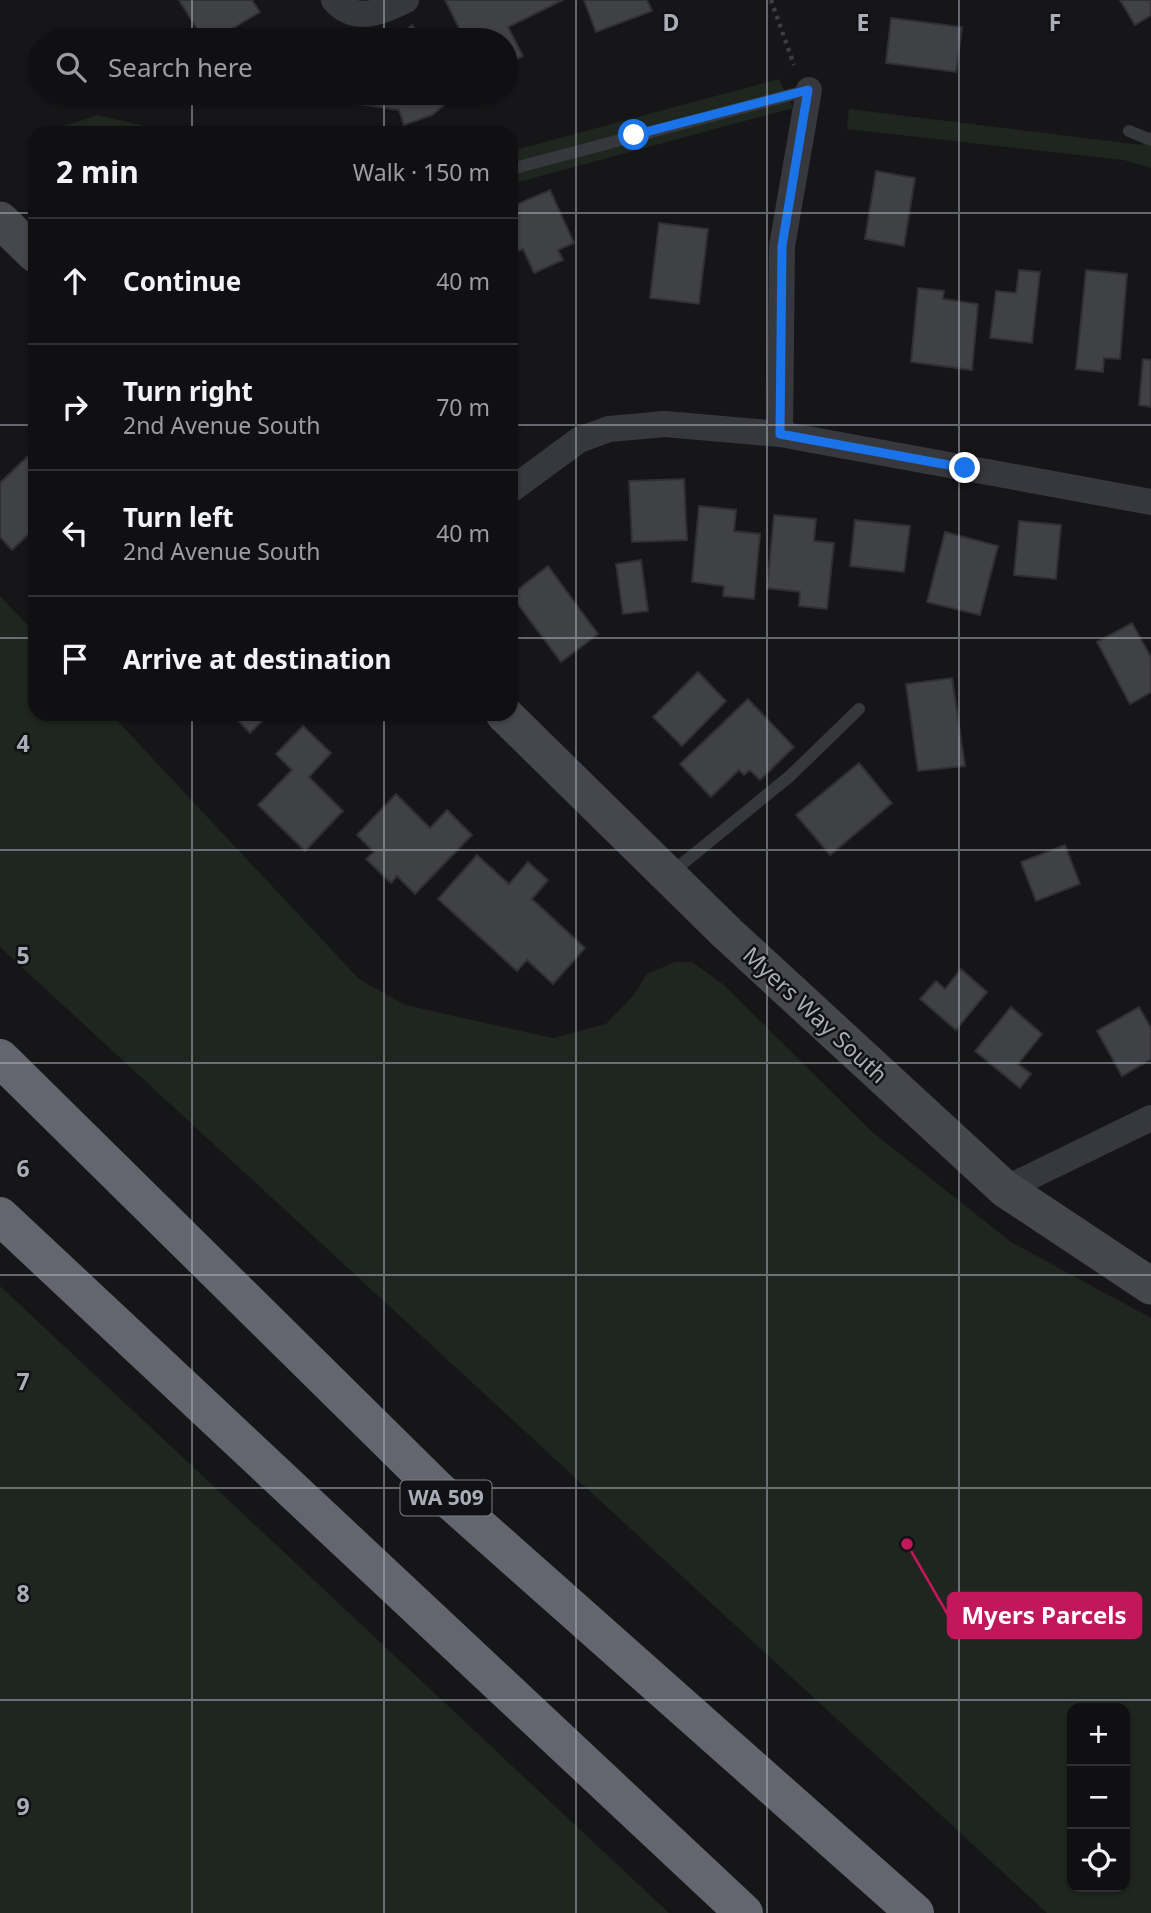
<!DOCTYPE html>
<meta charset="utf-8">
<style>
:root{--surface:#101012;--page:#19191b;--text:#f1f3f6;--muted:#9c9d9f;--line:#303032}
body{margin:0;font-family:"Noto Sans",sans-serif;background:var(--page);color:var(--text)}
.controls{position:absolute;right:21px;bottom:21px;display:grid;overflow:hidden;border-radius:14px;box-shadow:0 2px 5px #0004}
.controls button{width:63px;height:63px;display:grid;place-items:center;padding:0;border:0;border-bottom:2px solid var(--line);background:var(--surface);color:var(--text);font:35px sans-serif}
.stop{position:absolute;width:21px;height:21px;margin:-16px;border:5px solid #1a73e8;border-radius:50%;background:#fff}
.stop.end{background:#1a73e8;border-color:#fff;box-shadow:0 2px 7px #0008}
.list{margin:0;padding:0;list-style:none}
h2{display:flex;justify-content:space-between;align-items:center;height:91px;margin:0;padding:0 28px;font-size:30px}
h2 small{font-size:23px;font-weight:400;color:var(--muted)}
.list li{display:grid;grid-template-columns:46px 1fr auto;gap:21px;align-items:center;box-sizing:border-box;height:126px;padding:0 28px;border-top:2px solid var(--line)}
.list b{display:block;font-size:26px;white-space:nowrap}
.list p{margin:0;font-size:23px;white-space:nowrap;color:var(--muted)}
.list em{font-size:23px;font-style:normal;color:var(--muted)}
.icon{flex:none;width:38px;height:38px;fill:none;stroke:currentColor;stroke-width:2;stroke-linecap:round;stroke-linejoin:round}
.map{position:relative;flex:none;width:1151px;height:1913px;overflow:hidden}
.search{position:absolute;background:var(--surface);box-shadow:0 2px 5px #0004;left:28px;top:28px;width:490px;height:77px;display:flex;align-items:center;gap:18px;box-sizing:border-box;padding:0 24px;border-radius:38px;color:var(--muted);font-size:26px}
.panel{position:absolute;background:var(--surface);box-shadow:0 2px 5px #0004;left:28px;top:126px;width:490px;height:595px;border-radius:21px}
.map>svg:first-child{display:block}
.green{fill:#1e261f;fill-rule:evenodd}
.building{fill:#404145;stroke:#303034;stroke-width:2}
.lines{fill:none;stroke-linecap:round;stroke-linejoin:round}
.path{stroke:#3d3f44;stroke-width:4.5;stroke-dasharray:3.5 5;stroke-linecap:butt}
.lane{stroke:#37383d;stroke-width:12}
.street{stroke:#37383d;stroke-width:26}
.secondary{stroke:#45474d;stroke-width:37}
.highway{stroke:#63666e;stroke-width:38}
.route{stroke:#1a73e8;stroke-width:9}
.grid{fill:none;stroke:#a8adb8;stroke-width:2;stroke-opacity:0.55}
.labels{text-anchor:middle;stroke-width:5;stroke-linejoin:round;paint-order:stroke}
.shield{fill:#111113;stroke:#7b7e86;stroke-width:2}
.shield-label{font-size:21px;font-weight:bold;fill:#a8adb8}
.street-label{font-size:23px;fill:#a8adb8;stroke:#111113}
.grid-label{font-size:23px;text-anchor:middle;font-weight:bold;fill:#a8adb8;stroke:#111113;stroke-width:5;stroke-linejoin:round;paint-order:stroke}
.leader{fill:none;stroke:#c2185b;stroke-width:2.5}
.callout-dot{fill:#c2185b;stroke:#111113;stroke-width:2.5}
.callout{fill:#c2185b;stroke:#c2185b;stroke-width:2.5}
.callout-label{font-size:24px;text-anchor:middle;font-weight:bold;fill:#fff}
</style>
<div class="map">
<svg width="1151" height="1913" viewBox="0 0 1151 1913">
<rect width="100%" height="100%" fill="#161618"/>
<path class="green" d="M779,79L793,108L511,184V151Z
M849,109L1141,145L1151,130V168L1124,160L847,129Z
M98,115L174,133H40Z
M0,596L35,633V714H111L359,979L405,1005L553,1038L606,1024L633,996L647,974L675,962H692L724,985L871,1131L1011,1242L1151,1318V1913H1047L0,947ZM1072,1708H1125V1887H1072Z
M0,1286L669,1913H0Z"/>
<path class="building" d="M179,0H252L260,12L213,40H204Z
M445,0H563L508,27L523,56L506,65V40H465Z
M584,0H647L652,11L596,32Z
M1120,0H1151V15L1135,25Z
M891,18L962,27L956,72L886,63Z
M412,25L424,40H394Z
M343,93H459L432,115L404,125L399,110L351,103Z
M876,171L915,178L904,246L865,239Z
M550,190L574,243L558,250L563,260L534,273L523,249L511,254V207Z
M659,223L708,229L699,304L650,298Z
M1019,270L1040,272L1032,343L990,338L996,291L1016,293Z
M1086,270L1127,274L1120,359L1104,358L1103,372L1076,369Z
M918,288L944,291L943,299L978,304L972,370L911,362Z
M1143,359L1151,360V407L1139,405Z
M28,456L35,463V528L12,550L0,537V483Z
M684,479L687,540L632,542L629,481Z
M699,506L736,510L734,531L760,534L754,599L723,596L724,586L692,582Z
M774,515L816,519L814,541L834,543L827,609L799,606L800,592L767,588Z
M855,520L910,526L904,572L850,566Z
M1019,521L1061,525L1056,579L1014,575Z
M945,532L998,546L980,615L927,602Z
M641,560L648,611L623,614L616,564Z
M548,566L598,634L561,662L511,595Z
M1132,623L1151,657V692L1130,704L1097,642Z
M698,672L726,701L682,746L653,717Z
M952,678L965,766L918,771L906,684Z
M748,699L794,747L760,780L750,770L744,775L739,770L711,797L680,764Z
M232,714H269L250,733Z
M303,726L331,753L309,777L343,811L305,851L258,805L292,770L276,754Z
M859,763L892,803L830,855L796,815Z
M396,794L430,828L447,810L472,835L415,894L397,876L391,883L366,859L374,852L357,835Z
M1065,845L1080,884L1036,901L1021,862Z
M477,855L509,884L528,862L548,880L532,899L585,948L553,984L527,960L517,971L438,899Z
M961,969L987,992L956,1030L920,999L936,981L945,989Z
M1011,1007L1042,1034L1018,1064L1031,1074L1020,1088L975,1051Z
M1139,1007L1151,1028V1059L1122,1076L1097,1031Z"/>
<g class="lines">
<path class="path" d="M771,0L794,65"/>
<path class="lane" d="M1129,131L1151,140
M511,169L809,90
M671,873L790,776L859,709"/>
<path class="street" d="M334,0C354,24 383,12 406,0
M780,434L782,246L809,90
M511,490L579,440L609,429L665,424L780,434L1151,502
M1005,1189L1151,1118"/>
<path class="secondary" d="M0,220L35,254
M504,714L727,933L1005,1189L1151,1286"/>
<path class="highway" d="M0,1058L437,1489L915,1913
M0,1216L744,1913"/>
</g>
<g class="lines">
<path class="route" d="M634,135L808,90L782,246L780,434L965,468"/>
</g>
<path class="grid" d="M192,0V40M384,0V40M576,0V1913M767,0V1913M959,0V1913M192,93V133M384,93V133M0,213H35M511,213H1151M0,425H35M511,425H1151M0,638H35M511,638H1151M192,714V1913M384,714V1913M0,850H1151M0,1063H1151M0,1275H1151M0,1488H1151M0,1700H1151"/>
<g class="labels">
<rect class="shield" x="400.5" y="1480.5" width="91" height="35" rx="5"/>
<g class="shield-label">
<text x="446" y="1505">WA 509</text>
</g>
<g class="street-label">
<text transform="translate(815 1015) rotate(43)" y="8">Myers Way South</text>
</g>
</g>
<g class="grid-label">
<text x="671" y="31">D</text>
<text x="863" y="31">E</text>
<text x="1055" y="31">F</text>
<text x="23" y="752">4</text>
<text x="23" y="964">5</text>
<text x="23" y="1177">6</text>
<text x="23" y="1390">7</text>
<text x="23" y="1602">8</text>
<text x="23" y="1815">9</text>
</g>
<path class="leader" d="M907 1544L948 1615"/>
<circle class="callout-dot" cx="907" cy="1544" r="7"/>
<rect class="callout" x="948" y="1593" width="193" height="45" rx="7"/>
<g class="callout-label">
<text x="1044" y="1624">Myers Parcels</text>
</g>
</svg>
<div class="controls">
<button>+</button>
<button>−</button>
<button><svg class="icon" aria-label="locate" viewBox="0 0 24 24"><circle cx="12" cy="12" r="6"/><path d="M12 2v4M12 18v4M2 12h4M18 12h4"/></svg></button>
</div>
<div class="stop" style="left:634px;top:135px"></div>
<div class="stop end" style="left:965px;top:468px"></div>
<div class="search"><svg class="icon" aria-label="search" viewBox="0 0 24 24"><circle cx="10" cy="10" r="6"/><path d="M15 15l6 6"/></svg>Search here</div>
<section class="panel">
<h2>2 min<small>Walk · 150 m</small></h2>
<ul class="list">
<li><svg class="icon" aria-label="ahead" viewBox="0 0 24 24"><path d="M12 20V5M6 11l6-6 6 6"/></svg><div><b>Continue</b></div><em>40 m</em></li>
<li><svg class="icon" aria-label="right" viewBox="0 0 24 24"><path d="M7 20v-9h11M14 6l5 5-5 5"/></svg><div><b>Turn right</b><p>2nd Avenue South</p></div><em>70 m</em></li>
<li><svg class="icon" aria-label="left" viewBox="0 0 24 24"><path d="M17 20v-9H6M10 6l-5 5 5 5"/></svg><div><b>Turn left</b><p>2nd Avenue South</p></div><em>40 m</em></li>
<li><svg class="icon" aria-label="arrive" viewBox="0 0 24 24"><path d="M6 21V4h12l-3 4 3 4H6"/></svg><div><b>Arrive at destination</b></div></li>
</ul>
</section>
</div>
